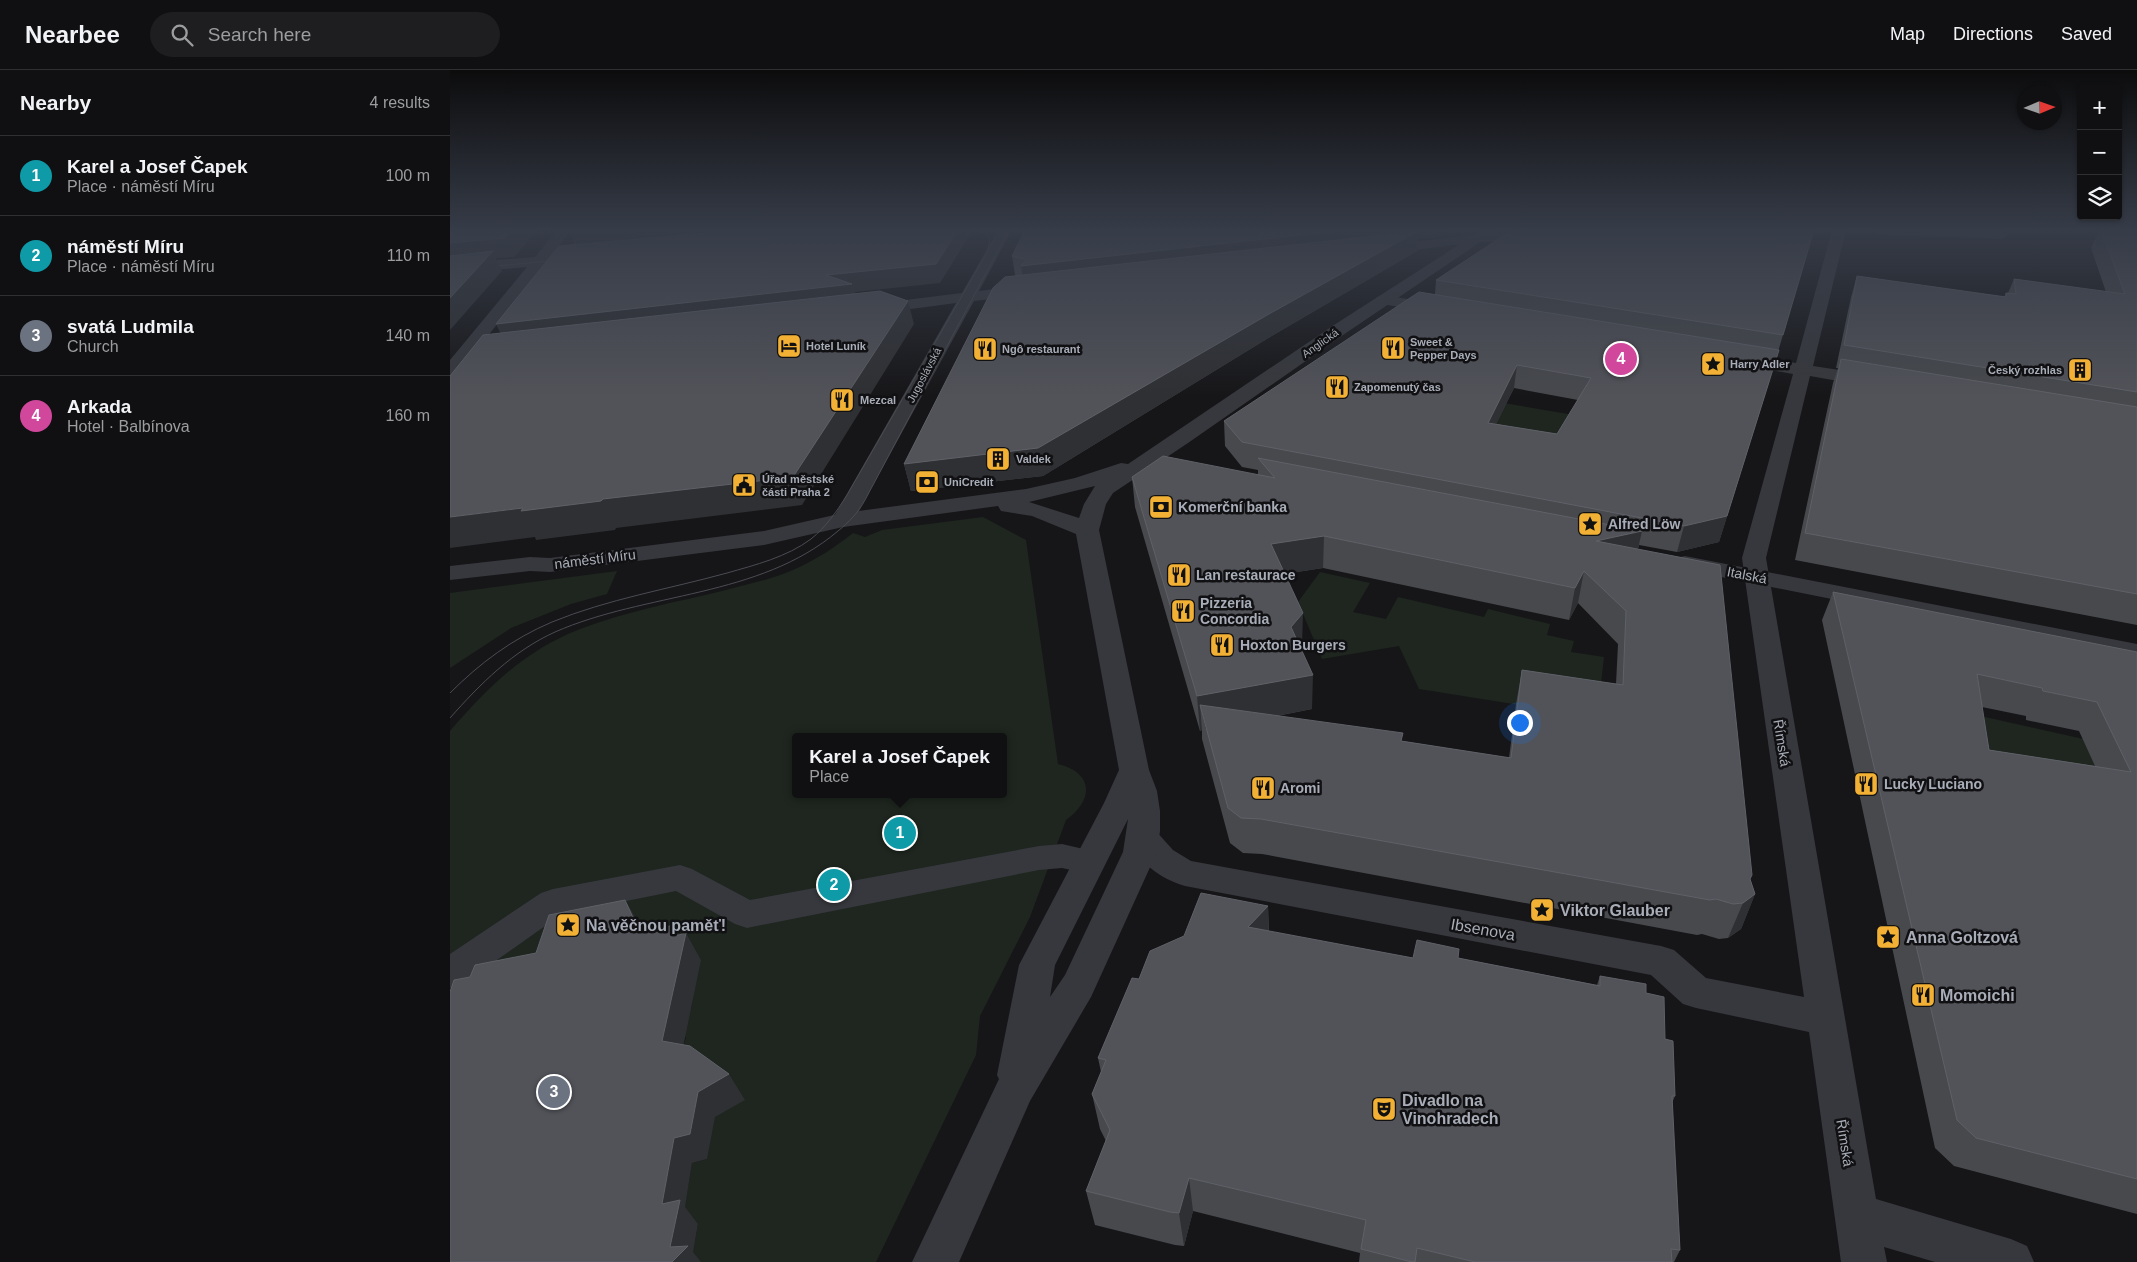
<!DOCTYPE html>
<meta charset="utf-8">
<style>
:root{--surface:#101012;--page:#1e1e20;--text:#f1f3f6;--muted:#9c9d9f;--line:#303032;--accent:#f2b134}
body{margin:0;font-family:Arial,sans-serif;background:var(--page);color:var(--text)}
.controls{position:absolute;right:15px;top:15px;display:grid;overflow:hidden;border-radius:5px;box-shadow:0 1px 4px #0004}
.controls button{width:45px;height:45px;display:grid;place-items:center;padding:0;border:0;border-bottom:1px solid var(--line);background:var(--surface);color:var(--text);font:25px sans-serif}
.compass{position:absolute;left:1567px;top:15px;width:45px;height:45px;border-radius:50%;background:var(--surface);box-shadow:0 1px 4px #0004;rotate:88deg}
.you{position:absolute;left:1069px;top:652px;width:18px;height:18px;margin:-12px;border:4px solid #fff;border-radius:50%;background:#1a73e8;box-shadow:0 0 0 8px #1a73e833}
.badge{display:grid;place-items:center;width:32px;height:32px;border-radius:50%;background:var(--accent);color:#fff;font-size:16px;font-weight:700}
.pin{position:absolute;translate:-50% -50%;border:2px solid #fff;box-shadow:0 1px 5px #0006}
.popup{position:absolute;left:342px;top:663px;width:215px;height:65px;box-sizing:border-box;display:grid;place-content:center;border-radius:5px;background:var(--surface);filter:drop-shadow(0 1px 4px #0005);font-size:16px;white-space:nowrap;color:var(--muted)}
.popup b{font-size:19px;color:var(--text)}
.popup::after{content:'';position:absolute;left:50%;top:100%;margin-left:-10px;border:10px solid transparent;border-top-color:var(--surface)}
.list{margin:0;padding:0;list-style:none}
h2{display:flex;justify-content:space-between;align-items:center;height:65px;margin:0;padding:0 20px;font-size:21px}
h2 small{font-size:16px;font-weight:400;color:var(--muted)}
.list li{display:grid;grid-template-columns:32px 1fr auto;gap:15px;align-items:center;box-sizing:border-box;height:80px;padding:0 20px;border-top:1px solid var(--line)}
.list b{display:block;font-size:19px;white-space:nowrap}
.list p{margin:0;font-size:16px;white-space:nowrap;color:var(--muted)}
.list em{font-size:16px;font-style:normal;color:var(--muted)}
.icon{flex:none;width:28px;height:28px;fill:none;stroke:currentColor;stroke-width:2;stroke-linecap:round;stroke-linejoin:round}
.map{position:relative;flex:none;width:1687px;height:1192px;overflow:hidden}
header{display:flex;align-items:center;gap:30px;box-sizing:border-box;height:70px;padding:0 25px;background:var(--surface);border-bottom:1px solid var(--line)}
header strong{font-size:24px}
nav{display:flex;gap:28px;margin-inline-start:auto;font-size:18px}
.search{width:350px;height:45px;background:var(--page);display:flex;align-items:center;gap:12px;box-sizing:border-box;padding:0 18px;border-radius:28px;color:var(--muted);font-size:19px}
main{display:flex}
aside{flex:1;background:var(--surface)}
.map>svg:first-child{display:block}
.green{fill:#1e261f;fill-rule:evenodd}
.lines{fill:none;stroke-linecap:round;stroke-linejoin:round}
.pedestrian{fill:#37383d;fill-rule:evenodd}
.minor{fill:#37383d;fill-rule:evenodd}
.tertiary{fill:#37383d;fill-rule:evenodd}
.tram{stroke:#4a4c52;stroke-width:1}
.wall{fill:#47494d;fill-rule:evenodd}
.shaded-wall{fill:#2f3033}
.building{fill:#525359;stroke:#5f6168;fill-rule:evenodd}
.labels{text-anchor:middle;stroke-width:5;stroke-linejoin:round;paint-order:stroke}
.far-poi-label{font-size:11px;font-weight:bold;fill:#a8adb8;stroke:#111113;text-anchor:start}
.far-street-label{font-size:11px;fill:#a8adb8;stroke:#111113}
.poi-label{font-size:14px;font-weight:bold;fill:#a8adb8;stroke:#111113;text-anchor:start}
.street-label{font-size:14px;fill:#a8adb8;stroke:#111113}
.near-poi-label{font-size:16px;font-weight:bold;fill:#a8adb8;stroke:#111113;text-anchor:start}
.near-street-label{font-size:16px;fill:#a8adb8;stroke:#111113}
</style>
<header>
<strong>Nearbee</strong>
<div class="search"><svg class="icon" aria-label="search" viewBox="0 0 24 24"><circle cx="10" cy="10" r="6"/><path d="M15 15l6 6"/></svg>Search here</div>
<nav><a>Map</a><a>Directions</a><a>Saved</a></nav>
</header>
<main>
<aside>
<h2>Nearby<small>4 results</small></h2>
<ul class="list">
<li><span class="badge" style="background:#0f9aa8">1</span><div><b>Karel a Josef Čapek</b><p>Place · náměstí Míru</p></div><em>100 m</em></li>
<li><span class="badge" style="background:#0f9aa8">2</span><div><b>náměstí Míru</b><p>Place · náměstí Míru</p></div><em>110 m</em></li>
<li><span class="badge" style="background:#6b7280">3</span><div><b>svatá Ludmila</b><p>Church</p></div><em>140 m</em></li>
<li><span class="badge" style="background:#d1479c">4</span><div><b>Arkada</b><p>Hotel · Balbínova</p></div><em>160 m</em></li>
</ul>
</aside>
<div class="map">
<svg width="1687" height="1192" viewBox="0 0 1687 1192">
<rect width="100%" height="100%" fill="#161618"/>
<path class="green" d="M966,318L1153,350L1124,370L929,335Z
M533,447L576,470L608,694C645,703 643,731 616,750L580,847L530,946L526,985L426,1192H224L245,1170L248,1154L231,1158L242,1093L257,1089L233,978L236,967L220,969L226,942L241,939L243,928L0,1018V661C38,617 74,581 130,559C177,541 227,532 276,520C299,514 323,509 345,499C366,490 385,477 403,463L415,467L432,460ZM346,667H554V724H346Z
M167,501L157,524L121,534L61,558L0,598V523Z
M870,502L920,513L903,542L936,549L948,527L1034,547L1038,539L1100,554L1097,565L1124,571L1121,582L1154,587L1151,613V648L969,619L949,576L872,589L848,532Z
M1513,642L1687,681V712L1520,689Z"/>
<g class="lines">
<path class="pedestrian" d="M612,774L651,783L656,792L651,801L640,804L612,798L589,800L297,858L285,854L226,821L112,844L13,914L0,918V884L91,823L103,819L230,795L242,799L300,830L589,776Z"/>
<path class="minor" d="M548,160H562L529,221L576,215L582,217L584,220L582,223L576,225L524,231L404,450L401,455L393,457L385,455L382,450L506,233L423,244L417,242L415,239L417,236L423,234L512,223Z
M1382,160H1396L1363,296L1422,305L1429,307L1431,311L1429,315L1422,317L1360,306L1316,488L1426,1129L1561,1169L1577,1176L1584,1192H1485L1434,1177L1437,1192H1391L1359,962L1246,938L1233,934L1201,905L735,816C709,808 690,793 677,769L681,760L693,757L705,760L723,780L741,791L1211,876L1224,880L1256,908L1354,927L1292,488L1343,304L1287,294L1281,293L1278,289L1281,285L1287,284L1346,293Z
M1419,160H1525L1552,161L1559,165L1552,169L1426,164Z
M1088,161L1093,162L1095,165L1093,168L1030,172L929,184L924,183L922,180L924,177L929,176L1030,164Z
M933,225L988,234L994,236L996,239L994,242L988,244L927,233L925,230L927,227Z"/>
<path class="tertiary" d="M107,160H121L101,186L135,183L140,184L142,187L140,190L94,195L6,306L0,307V290L77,197L0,204V194L85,187Z
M1032,160H1048L896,263L738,373L663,423L656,434L649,460L699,700L707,721L710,741V761L707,782L641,927L580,1031L509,1192H462L549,1009L547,1005L569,895L654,733L669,700L626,464L582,446L551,441L548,436L393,457L314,475L100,502L80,501L0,510V496L80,487L100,488L314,461L393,443L576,419L625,408L671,393L678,394L884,255ZM645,416L634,434L629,448L579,432ZM678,749L673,782L615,905L600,927L605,895Z
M1235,486L1687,574V590L1226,498L1223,493L1226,488Z"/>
<path class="tram" d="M526,160L537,164L540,169L538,179
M35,197L110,190
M0,623C30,593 62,569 102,552C158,529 219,519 277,503C305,495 337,487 361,469C376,457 387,441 397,425L550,160
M0,648C30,614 63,581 105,562C196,522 309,528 388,461C399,452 408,443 415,430L559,160"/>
</g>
<path class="wall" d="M1364,160L1322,302L1269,472L1227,482L1189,475L1188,479L1305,824L1291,859L1278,868L1269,869L1252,864L1247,865L812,784L793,783L780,773L752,669V660L750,661L685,437L682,407L808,405V400L792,397L775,376L774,351L985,224L986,210ZM1064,318L1128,330L1107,364L1046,354ZM873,498L1119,550L1128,533L1168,574L1166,614L1072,600L1066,634L1059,688L952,671L827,646L862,639L851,578L852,576L834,504Z
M1649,160H1666L1687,162V555L1345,490L1383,313L1388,298H1386L1401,227L1407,206L1554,227L1556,223H1558L1564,209L1656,222L1641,178Z
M989,167L968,169L967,181L820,267L593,406L461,421L454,394L568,206L565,205L562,186Z
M1383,522L1687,582V1144L1504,1096L1485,1078L1372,550ZM1532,637L1576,646V650L1629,661L1645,696L1539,680Z
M818,836L819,861L963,888H1008L1147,915L1150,906L1196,923L1215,969L1225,1026L1222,1033L1230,1180L1224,1192H909L910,1183L743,1141L734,1176L725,1175L645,1155L636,1121L656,1071L650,1059L642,1024L651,1002L648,988L689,909Z"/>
<path class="shaded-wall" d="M63,160H88L64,187L46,188L52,201L0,260V173Z
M150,160H367L127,181L120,162Z
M508,160H523L490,213L405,222L408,234L56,275L46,254Z
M895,160H999L989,167L968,169L967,181L820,267L593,406L461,421L454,394L574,215L571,196Z
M458,231L464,254L352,435L166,458L165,460L86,470L85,467L0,478V447L153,429Z
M1329,280L1269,472L1227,482L1234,456Z
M1067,295L1064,318L1035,377L1038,353Z
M1192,461L1185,492L1146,471Z
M874,466L873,498L821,506V474Z
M1134,501L1128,533L1119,550L1125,518Z
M853,543L852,576L841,591V557Z
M863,605L862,639L756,659L750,635L752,660L750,661L747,626Z
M1305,824L1291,859L1278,868L1293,833Z
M175,830L191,857L206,889L190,863Z
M818,836L819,872L798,857Z
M224,855L234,873L236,863L251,890L229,997L212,971L221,867Z
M279,1004L295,1030L265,1047L257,1089L242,1093L235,1137L248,1154L243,1182L251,1192H222L212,1134L224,1068L248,1022Z
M739,1108L743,1141L734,1176L729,1143Z"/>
<path class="building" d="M0,160H63L55,168L0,173Z
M122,160H150L120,162Z
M290,160H508L486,194L376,205L402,214L46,254L109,176Z
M575,160H895L571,196L577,190L562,186Z
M1062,160H1364L1333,265L986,210Z
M1651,160H1666L1687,162V322L1394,275L1407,206L1556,227V223L1566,224L1564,209L1675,224Z
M968,161L819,244L588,378L454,394L543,218L555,207Z
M43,181L0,228V186Z
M430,221L458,231L343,407L153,429L151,431L71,441L73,438L0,447V306L33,265Z
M969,222L1329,280L1277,446L1234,456L792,372L774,351ZM1067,295L1141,308L1107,364L1038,353Z
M1391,289L1687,337V524L1355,463Z
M713,386L825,408L808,388L1192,461L1146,471L1270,495L1302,805L1300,809L1305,824L1293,833L1283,834L1266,829L1260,830L811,749L791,748L778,738L750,635L953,663L951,671L1061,688L1072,600L1173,615L1176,541L1134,501L1125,518L874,466L821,474L853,543L841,557L863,605L747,626L682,407Z
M1383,522L1687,582V1109L1526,1068L1507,1050ZM1527,604L1592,618L1593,621L1647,632L1681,702L1539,680Z
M751,823L818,836L798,857L963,888L967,870L1009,879L1008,888L1150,916V906L1196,914V923L1214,927L1215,969L1223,971L1225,1026H1222L1230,1180L1221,1179L1222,1192H1025L967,1178L965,1192H962L911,1179L916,1150L739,1108L729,1143L720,1142L636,1121L660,1060L642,1024L656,990L648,988L682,908L689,909L700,881L734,866Z
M175,830L190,863L224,855L221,867L236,863L212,971L240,976L279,1004L248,1022L240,1064L224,1068L212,1134L230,1130L220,1177L238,1176L222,1192H0V922L4,910L20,907L25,895L86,883L99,845Z"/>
<linearGradient id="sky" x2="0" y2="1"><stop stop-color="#0c0c0d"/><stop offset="0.49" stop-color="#363c48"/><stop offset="1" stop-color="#363c48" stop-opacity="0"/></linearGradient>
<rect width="1687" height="327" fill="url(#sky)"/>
<defs>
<symbol id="hotel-square" viewBox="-11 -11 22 22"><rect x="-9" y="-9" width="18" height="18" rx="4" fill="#f2b134" stroke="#111113"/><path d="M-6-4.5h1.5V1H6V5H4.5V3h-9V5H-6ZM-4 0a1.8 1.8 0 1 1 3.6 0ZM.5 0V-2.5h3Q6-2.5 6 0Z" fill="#111"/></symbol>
<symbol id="restaurant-square" viewBox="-11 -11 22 22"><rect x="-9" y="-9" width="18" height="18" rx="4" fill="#f2b134" stroke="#111113"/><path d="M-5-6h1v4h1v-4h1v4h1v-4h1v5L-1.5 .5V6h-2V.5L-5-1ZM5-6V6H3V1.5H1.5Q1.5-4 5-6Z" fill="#111"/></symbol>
<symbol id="sight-square" viewBox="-11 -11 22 22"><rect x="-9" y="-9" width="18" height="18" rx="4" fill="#f2b134" stroke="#111113"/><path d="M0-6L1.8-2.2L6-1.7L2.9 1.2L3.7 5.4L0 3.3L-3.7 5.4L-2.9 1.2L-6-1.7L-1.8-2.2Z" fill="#111"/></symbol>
<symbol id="building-square" viewBox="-11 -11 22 22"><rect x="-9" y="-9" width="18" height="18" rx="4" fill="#f2b134" stroke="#111113"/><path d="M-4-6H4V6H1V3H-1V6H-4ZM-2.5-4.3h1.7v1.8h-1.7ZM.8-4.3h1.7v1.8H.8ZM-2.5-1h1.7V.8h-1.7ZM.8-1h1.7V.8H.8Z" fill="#111"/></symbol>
<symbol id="bank-square" viewBox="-11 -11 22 22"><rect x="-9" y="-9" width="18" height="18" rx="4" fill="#f2b134" stroke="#111113"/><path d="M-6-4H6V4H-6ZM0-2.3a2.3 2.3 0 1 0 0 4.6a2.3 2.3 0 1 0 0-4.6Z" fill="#111"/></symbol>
<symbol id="civic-square" viewBox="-11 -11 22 22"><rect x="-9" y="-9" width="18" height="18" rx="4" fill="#f2b134" stroke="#111113"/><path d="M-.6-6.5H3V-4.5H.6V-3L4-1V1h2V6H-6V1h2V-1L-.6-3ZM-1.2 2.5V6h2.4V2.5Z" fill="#111"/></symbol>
<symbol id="theatre-square" viewBox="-11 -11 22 22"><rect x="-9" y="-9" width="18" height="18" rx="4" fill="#f2b134" stroke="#111113"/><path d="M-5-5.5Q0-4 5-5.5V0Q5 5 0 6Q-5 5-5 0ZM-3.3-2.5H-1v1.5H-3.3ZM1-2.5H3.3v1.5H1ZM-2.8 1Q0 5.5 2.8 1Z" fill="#111"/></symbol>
</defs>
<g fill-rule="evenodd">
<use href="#hotel-square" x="325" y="262" width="28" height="28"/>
<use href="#restaurant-square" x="929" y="264" width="28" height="28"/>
<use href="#restaurant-square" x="521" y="265" width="28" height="28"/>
<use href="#sight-square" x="1249" y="280" width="28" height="28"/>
<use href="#building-square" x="1616" y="286" width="28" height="28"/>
<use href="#restaurant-square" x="873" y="303" width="28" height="28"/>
<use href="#restaurant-square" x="378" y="316" width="28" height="28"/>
<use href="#building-square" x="534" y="375" width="28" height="28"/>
<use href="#bank-square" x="463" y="398" width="28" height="28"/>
<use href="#civic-square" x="280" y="401" width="28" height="28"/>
<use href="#bank-square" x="697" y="423" width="28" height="28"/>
<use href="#sight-square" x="1126" y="440" width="28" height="28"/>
<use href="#restaurant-square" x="715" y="491" width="28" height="28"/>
<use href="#restaurant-square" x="719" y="527" width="28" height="28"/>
<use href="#restaurant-square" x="758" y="561" width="28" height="28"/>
<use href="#restaurant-square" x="1402" y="700" width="28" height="28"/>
<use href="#restaurant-square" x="799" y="704" width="28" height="28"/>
<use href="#sight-square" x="1078" y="826" width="28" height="28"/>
<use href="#sight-square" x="104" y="841" width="28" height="28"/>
<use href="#sight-square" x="1424" y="853" width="28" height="28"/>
<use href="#restaurant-square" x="1459" y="911" width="28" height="28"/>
<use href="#theatre-square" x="920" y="1025" width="28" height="28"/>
</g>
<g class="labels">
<g class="far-poi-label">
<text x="960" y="276">Sweet &amp;<tspan x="960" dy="13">Pepper Days</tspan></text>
<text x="356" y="280">Hotel Luník</text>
<text x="552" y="283">Ngô restaurant</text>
<text x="1280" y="298">Harry Adler</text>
<text x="1612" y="304" text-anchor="end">Český rozhlas</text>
<text x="904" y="321">Zapomenutý čas</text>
<text x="410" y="334">Mezcal</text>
<text x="566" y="393">Valdek</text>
<text x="312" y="413">Úřad městské<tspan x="312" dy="13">části Praha 2</tspan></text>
<text x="494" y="416">UniCredit</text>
</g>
<g class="far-street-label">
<text transform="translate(870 273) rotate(-35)" y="4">Anglická</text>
<text transform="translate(474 305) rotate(-62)" y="4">Jugoslávská</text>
</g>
<g class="poi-label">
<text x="728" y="442">Komerční banka</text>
<text x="1158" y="459">Alfred Löw</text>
<text x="746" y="510">Lan restaurace</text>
<text x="750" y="538">Pizzeria<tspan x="750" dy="16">Concordia</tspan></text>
<text x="790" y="580">Hoxton Burgers</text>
<text x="1434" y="719">Lucky Luciano</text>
<text x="830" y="723">Aromi</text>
</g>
<g class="street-label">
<text transform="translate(145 489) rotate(-7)" y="5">náměstí Míru</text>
<text transform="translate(1297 505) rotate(11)" y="5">Italská</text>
<text transform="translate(1332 673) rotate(81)" y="5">Římská</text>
<text transform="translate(1395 1073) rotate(81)" y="5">Římská</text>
</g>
<g class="near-poi-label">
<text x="1110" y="846">Viktor Glauber</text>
<text x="136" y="861">Na věčnou paměť!</text>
<text x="1456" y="873">Anna Goltzová</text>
<text x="1490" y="931">Momoichi</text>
<text x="952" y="1036">Divadlo na<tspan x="952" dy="18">Vinohradech</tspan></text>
</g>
<g class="near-street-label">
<text transform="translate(1033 859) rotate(10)" y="6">Ibsenova</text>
</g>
</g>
</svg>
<div class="controls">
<button>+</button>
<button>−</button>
<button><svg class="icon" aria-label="layers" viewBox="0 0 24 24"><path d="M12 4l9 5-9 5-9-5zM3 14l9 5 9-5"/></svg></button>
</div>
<svg class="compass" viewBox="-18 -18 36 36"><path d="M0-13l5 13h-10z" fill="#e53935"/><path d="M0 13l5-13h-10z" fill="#9c9d9f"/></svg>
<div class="you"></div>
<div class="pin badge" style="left:450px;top:763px;background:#0f9aa8">1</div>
<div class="popup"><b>Karel a Josef Čapek</b>Place</div>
<div class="pin badge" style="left:384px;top:815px;background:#0f9aa8">2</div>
<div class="pin badge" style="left:104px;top:1022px;background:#6b7280">3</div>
<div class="pin badge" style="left:1171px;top:289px;background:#d1479c">4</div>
</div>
</main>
